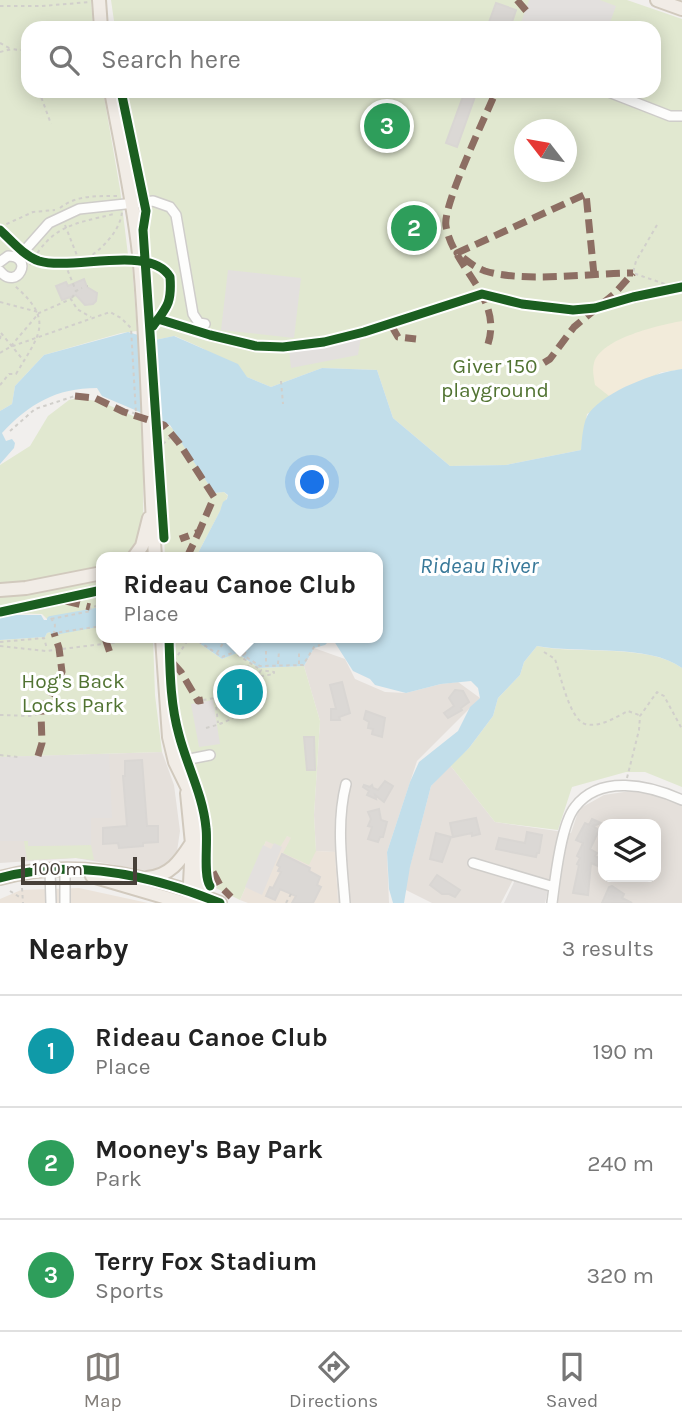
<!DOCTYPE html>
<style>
:root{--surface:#fff;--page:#f6f6f6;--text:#222;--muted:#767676;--line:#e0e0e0;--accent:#827d78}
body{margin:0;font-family:Karla,sans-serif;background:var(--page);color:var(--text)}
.controls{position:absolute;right:21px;bottom:21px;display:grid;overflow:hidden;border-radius:14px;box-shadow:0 4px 18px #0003}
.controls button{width:63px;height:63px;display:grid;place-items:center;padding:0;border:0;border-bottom:2px solid var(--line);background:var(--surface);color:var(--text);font:35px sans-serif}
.compass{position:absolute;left:514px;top:119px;width:63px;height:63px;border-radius:50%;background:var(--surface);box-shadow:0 4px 18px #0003;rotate:301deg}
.scale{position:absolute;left:21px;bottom:18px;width:116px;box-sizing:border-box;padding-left:7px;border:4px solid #474039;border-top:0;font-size:19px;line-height:24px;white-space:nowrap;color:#474039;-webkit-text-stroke:5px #fff;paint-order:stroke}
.you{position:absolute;left:313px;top:483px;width:24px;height:24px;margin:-18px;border:5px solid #fff;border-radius:50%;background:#1a73e8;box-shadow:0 0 0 10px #1a73e833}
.badge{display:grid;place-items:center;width:46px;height:46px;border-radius:50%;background:var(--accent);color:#fff;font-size:23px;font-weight:700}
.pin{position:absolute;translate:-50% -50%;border:4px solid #fff;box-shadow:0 2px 7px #0006}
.popup{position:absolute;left:96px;top:552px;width:287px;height:91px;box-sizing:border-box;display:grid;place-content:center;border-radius:14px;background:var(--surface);filter:drop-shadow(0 2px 5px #0005);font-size:23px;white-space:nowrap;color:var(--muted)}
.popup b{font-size:26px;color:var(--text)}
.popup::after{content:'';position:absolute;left:50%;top:100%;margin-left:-14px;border:14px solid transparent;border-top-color:var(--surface)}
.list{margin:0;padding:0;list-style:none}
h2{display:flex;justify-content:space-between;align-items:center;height:91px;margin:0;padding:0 28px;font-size:30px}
h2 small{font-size:23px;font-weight:400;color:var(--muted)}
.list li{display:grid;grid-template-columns:46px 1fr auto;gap:21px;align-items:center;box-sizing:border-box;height:112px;padding:0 28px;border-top:2px solid var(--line)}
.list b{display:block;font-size:26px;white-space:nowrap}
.list p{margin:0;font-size:23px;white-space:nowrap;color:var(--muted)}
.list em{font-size:23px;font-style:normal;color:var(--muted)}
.icon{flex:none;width:38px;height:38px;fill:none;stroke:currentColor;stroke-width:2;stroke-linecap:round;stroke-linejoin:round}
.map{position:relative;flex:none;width:682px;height:903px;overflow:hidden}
.search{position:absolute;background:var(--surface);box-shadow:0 4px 18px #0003;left:21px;right:21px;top:21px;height:77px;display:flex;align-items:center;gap:18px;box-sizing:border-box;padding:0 24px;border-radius:21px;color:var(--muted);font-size:26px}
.sheet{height:427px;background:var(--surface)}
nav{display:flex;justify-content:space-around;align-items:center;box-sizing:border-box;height:98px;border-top:2px solid var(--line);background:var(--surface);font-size:19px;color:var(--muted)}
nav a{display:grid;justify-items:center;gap:4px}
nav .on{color:var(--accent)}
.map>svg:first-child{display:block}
.residential{fill:#e5e0db;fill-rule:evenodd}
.commercial{fill:#ebe3da}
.green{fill:#e1e8d0;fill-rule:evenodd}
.sand{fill:#f2ebda}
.parking{fill:#e3e0de}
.water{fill:#c2deea}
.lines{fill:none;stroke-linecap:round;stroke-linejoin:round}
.canal{stroke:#c2deea;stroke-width:8}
.building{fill:#dbd8d5;stroke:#d9d6d3;stroke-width:2}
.minor-casing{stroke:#cfcdca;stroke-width:12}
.major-casing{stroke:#d1c9bd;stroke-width:16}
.path{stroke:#d1cfcb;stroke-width:2;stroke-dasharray:3.5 3.5;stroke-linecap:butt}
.minor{stroke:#fdfdfc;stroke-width:9}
.major{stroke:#f1ece6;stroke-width:12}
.quiet{stroke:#8d6e63;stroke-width:7;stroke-dasharray:14 7;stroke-linecap:butt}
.cycleway-casing{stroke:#fff;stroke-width:13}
.cycleway{stroke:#1b5e20;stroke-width:9}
.labels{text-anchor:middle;stroke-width:6;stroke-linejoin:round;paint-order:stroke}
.park-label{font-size:21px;fill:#517332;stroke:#fff}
.water-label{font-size:23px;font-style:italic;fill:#397999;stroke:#fff}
</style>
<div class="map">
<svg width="682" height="903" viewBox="0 0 682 903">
<rect width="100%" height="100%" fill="#f1efed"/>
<path class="residential" d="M314,648L345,659L355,679L385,692L406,693L441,684L458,682L480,698L417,761L387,852L389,903H338L335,852L316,851L314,815L320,721L304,666Z
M162,752L174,785L180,831L176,858L167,868L155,872L76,858L0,863V757Z
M450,765L495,822L571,833L579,809L604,795L644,789L682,804V903H546L549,890L514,878L501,903H432L404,889L431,786ZM603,824H656V877H603Z"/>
<path class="commercial" d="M288,836L316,851L335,852L338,903H248L240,900L266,841Z
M79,888L148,903H0V899L21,890Z"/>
<path class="green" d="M0,0H91L93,28H28V91H103L120,189L129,263L132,264L137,331L121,333L44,355L15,386L12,404L0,411Z
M111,0H627L682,19V369L661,372L587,414L581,450L506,465L450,466L393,418L377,370L322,368L271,387L247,377L202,348L175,336L155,340L148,253L124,91H654V28H115ZM524,130H566V172H524Z
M78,398L102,402L144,421L143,535L132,554L128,557H102V566L32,581L0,583V465L30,446L48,416L69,400Z
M158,418L173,429L214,493L224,492L228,496L196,557H165Z
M102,581V608L47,619L42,614L7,613L0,611V594L50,590Z
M102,622V638H153L155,695L162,752L0,757V640L45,637L47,633L54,631Z
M173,638H192L222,659L236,653L259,668L304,666L320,721L314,815L316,851L309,865L283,853L291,838L287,836L280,847L266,841L240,900L214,887L208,878V816L180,731L175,700Z
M537,646C578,655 648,643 682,668V787L645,772H626L572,787L558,830L495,822L450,765L469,748L493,716L498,698L520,675L524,662Z
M24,841H28L29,846L91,845L94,860L76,858L27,860Z"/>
<path class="sand" d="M682,321V369L661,372L609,396L595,385C594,378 592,370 594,363C601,338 660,325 682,321Z"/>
<path class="parking" d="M529,0H600L616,6L608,28H519Z
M228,270L301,278L294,338L221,330Z
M361,336L358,355L291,368L289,350Z
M213,700L220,744L199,747L191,704Z
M109,754L112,818H91V845L28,846V841H0V757Z
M274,843L282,847L262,895L245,887L263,845L271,849Z
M515,880L548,890L545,903H504Z"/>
<path class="water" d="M128,332L155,340L174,336L238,364L247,377L271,387L322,368L377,370L393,418L450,466L506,465L581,450C582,439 583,421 589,413C607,390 654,373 682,369V668C648,643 578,654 537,646L524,662L520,675L498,698L493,716L469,748L431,786L410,867L404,903H393L389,889L387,852L410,782L419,762L458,731L470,707L480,698L478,688L471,681L441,684L406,693L375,685L370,679L353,671L332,638L325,645L314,648L304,666L259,668L237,653L222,659L192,638H378V557H196L220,511L223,502L227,499L228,495L224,492L214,493L170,425L102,396L97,388C56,388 29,404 2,433L6,441L12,439L15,443L14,448L0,464V411L12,404L15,386L44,355Z
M0,615H41L44,620H51L54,631L47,633L45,637L0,640Z"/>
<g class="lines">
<path class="canal" d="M102,611L51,620L54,631L102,622
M49,625L102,617"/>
</g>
<path class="building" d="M496,3L516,10L510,28H487Z
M465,91H477L457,147L446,143Z
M84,279L87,287L97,293L96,301L93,304L85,305L76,295L62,300L56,286L66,282L68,286Z
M233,672L257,688L245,706L240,702L235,710L223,701L228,694L221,689Z
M342,682L350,713L339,717L340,720H331V709H336L330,685Z
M455,690L463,691L469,702L461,708L462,710L448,718L444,713L454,706L449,698Z
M366,711L385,718L382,737L372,734L373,729L368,728L369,722L364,719Z
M304,737H314L315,770H307Z
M142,760L147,826H158V842L143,843V846L119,848L118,843L103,844V828L127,826L123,776H125V761Z
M385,781L393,786L384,802L375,795L376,799L367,795L369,791L363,787L364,785L370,787L372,785L373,788L378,790Z
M379,809L381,820L387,822L383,837H380L378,842L368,839L372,827L368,826L371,819L368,812Z
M476,818L480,834L472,836V833L453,837L450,823Z
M592,819L601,823L593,826L599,830L590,849L597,853L595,856L601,859L598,866L591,863L588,895L573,893L579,865L577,864L580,858L577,856L583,843L576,840L585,823L589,825Z
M527,832L542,835L539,853H537L536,857L496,849L499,838L525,843Z
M436,833L451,837L442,862L430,859Z
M282,854L310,868L309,871L320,877L317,885L321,887L313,903H292L296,896L280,889L275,900L266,896L270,887L273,888L281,872L278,871L280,867L277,865Z
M437,875L460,890L455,897L449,894H442L430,885Z
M612,886L624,894L622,898L632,903H602L609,887Z"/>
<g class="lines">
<defs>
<path id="minor" d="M606,91L670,116H682
M18,258L49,223L79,209L153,201L170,207L176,215L193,314L199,323L205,324
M0,262L8,256C35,256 17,292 0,271
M175,762L210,755
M473,863L554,887
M50,870L51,903
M65,903V870
M345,903C342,863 336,823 346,784
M552,903C555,880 561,824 575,807C600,774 649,785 682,800"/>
<path id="major" d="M99,0L101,28
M657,0L682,9
M111,91C121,145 133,199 139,254C149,355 148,456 155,557
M134,557L142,546L149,518
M0,590L26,588L102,573
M162,638L169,737L175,762L196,805L200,831V903
M187,793L192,844L189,903
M92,876L184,903
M0,878C73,858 151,875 220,903
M147,878C170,876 180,861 191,844"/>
</defs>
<use href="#minor" class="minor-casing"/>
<use href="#major" class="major-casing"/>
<path class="path" d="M0,6H42L90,2
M0,43L11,49
M0,52L12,49L28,51
M39,91L51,124
M60,208C76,195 97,196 118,196
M65,225L80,263C98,253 120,233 122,212
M657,225L636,261L633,273L682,290
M0,227L33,212L55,210
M65,264L76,291
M30,265C52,225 73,224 114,214
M87,286H88
M72,298L76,291L82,288
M0,302L38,312
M1,333L24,361
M0,339L1,333
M11,346L39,313L71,299L77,309L91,317
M0,353L10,347L110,312L121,318L131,328L136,414L116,406
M281,381L283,404
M0,385L9,374H16C39,335 55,321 15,286
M10,431L35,409L75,396
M163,444L173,435
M102,607L97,610L102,616
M51,618L55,625L54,633L102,626
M51,619L91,611L90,607L97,606
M100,626L102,618
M185,638L198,641L222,657L237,651L260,666L303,665L314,647L320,645
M0,642L44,638L47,649
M0,646L46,651L151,638
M234,651L235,638
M266,651V665
M544,652L555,659C560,674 570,720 585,724C600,728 616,717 628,711L639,715
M217,653L225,640
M244,655L251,643
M174,661L186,643L178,638
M278,664L279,651
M299,664V650
M233,669L254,682L261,670L238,655L237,652
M243,674L250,664
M255,681L262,676L274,674V672L261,670
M203,700L215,698L218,723
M0,715L30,716L41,713
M206,728C221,724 233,720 243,709L240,706
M0,755L18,757
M627,778L639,730L640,716L657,692L664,696L682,729
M22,888L23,903
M10,891L21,898
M286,903L291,894"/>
<use href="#minor" class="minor"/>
<use href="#major" class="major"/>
<path class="quiet" d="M517,0L529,14
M594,275L586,194L457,253C466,260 474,267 485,271C523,283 592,273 633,273
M391,325L398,337L416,339
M488,344C503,297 453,268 446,226C442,206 486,116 496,91
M524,369L542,364L550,359L574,327L614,294L633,273
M75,396L95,398L124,412L164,425L179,443L214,497L199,532L180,539
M187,557L199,532
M66,601L90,607
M105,638L110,653
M173,663L181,672L198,701L203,700
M38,756L42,743L41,713L62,672L59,648L54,633
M213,872L221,887L231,897"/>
<defs>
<path id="cycleway" d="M121,91L146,211L143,230L164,538
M0,230C11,240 24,256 39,261C72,271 151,244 170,277C172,303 167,307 153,326
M158,319L210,335L256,346L283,347L324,342L364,332L482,294L522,304L573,310L595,308L633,297L682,287
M0,612L102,590
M169,638C170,670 170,703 179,735C187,766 203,795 206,828C208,842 203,876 210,886
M0,878C73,858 151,875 220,903"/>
</defs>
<use href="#cycleway" class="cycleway-casing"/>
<use href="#cycleway" class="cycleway"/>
</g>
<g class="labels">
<g class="park-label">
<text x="495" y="373">Giver 150<tspan x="495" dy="24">playground</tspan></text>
<text x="73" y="688">Hog's Back<tspan x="73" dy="24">Locks Park</tspan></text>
</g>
<g class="water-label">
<text x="479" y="573">Rideau River</text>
</g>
</g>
</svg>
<div class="controls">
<button><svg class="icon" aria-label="layers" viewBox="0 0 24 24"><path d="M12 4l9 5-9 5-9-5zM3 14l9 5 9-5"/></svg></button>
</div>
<svg class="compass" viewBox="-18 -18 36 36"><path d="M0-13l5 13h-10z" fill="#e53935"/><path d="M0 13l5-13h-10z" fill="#767676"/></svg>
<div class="scale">100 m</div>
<div class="you"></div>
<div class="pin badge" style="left:240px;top:692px;background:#0f9aa8">1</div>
<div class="popup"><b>Rideau Canoe Club</b>Place</div>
<div class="pin badge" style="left:414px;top:228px;background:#2e9e5b">2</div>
<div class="pin badge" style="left:387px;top:126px;background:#2e9e5b">3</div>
<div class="search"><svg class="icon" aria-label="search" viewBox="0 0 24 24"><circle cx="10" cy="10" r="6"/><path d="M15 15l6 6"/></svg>Search here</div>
</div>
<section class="sheet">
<h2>Nearby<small>3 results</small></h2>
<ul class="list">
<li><span class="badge" style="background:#0f9aa8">1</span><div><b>Rideau Canoe Club</b><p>Place</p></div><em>190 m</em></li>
<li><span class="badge" style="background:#2e9e5b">2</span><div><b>Mooney's Bay Park</b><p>Park</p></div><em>240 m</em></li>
<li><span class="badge" style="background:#2e9e5b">3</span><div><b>Terry Fox Stadium</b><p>Sports</p></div><em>320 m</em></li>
</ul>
</section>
<nav>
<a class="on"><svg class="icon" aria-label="map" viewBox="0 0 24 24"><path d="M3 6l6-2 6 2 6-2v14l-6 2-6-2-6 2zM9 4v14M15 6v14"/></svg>Map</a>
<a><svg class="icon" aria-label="directions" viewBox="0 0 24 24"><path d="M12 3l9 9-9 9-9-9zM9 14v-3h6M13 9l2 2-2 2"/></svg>Directions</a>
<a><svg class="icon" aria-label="saved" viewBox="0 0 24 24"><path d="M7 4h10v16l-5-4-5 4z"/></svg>Saved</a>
</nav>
